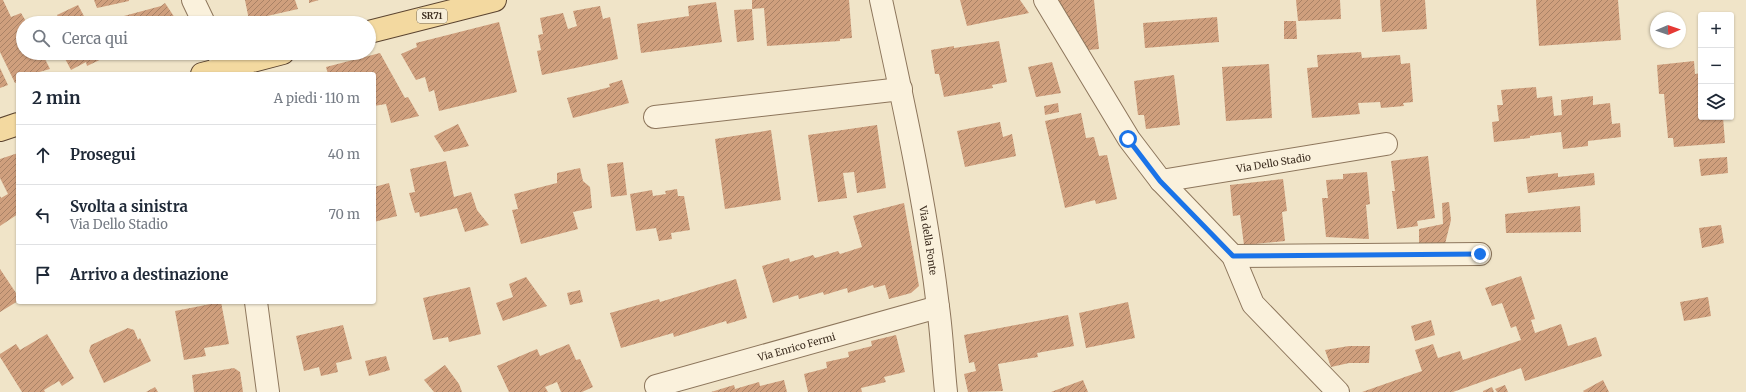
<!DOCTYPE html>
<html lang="it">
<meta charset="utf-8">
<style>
:root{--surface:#fff;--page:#f6f6f7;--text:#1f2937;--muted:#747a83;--line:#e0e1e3}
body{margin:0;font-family:Merriweather,serif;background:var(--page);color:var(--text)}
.controls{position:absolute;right:12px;top:12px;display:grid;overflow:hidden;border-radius:4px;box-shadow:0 1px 3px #0004}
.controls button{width:36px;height:36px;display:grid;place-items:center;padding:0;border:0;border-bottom:1px solid var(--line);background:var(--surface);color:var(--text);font:20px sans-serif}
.compass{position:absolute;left:1650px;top:12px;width:36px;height:36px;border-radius:50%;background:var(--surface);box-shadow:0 1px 3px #0004;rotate:88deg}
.stop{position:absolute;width:12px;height:12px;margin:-9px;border:3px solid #1a73e8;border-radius:50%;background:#fff}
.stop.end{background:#1a73e8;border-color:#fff;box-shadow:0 1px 4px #0008}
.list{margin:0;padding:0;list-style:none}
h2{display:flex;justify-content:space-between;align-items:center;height:52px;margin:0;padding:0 16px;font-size:17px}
h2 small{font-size:13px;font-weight:400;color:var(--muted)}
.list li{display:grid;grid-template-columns:26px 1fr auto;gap:12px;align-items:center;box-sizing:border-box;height:60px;padding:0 16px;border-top:1px solid var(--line)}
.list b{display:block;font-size:15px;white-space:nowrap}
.list p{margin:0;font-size:13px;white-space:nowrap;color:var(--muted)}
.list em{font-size:13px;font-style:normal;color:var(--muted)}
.icon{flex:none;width:22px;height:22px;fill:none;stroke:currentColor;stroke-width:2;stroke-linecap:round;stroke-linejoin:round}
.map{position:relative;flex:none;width:1746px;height:392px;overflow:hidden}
.search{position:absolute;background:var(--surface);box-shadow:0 1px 3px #0004;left:16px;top:16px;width:360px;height:44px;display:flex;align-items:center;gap:10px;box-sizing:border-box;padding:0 14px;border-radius:22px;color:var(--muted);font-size:15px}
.panel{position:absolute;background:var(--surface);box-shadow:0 1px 3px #0004;left:16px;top:72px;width:360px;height:232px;border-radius:4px}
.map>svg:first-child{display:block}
.building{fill:url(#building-hatch)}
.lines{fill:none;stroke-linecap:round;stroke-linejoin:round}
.minor-casing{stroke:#8d765c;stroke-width:24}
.primary-casing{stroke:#5b4430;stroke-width:24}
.minor{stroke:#faf1dc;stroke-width:22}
.primary{stroke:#f3d9a0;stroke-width:22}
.route{stroke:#1a73e8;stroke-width:5}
.labels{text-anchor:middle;stroke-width:3.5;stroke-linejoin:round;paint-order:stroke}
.shield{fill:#f7eed8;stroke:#756857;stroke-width:1}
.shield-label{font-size:9px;font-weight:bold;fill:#3d2e20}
.street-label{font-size:10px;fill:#3d2e20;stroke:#f7eed8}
</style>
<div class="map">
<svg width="1746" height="392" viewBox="0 0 1746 392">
<defs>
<pattern id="building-hatch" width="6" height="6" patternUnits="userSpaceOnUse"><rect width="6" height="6" fill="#cf9f7d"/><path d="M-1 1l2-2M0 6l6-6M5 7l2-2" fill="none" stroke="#a98266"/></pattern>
</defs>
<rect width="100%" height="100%" fill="#f0e4c8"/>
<path class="building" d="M0,0H3L11,17L21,13L27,23H23V53H42L50,69L32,74H18V82L15,83L0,52Z
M94,0H129V1L97,8Z
M245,0H295L298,9L249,20Z
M309,0H319L309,3Z
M752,0H849L852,38L840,39V41L767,46L764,8L752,9Z
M960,0H1020L1029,13L967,26Z
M1057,0H1094L1099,49L1088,50Z
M1296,0H1340L1341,19L1298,21Z
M1380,0H1425L1427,29L1382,32Z
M1536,0H1618L1621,40L1539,46Z
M716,2L722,42L641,53L637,24L689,16L688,6Z
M165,3L175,18L167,23H110L109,20L161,6Z
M78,5L85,18L88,17L91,23H61L57,15Z
M600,6L603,19L610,17L618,59L542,75L537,51L541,50L538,35L543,34L540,18L563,13L568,29L577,26L573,11Z
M752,9L754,40L737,42L734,10Z
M1217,17L1219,42L1145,48L1143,23Z
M1284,21H1296L1297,39H1284Z
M499,22L517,92L439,111L434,90L429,92L425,77L416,80L401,54L417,47L416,43Z
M999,41L1007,82L992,85L993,88L944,97L939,74H935L931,50L954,46V48Z
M1361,52L1362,58L1400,55L1401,64L1410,63L1413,102L1403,103L1404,106L1381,108L1380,102L1358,103L1360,114L1312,118L1307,68L1318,67L1317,55Z
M62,53H106L108,56L87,66L86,62L71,70Z
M380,53L405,98L408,97L419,116L391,123L386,104L374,106V74H328L326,67Z
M1694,61L1695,74L1701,73V117H1707V119L1723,117L1725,143L1674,147L1673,138H1668L1664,94H1659L1657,65Z
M1052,62L1061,93L1036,97L1028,67Z
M1269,64L1272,118L1226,121L1222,67Z
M0,68L8,85L0,88Z
M1174,75L1180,125L1146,129L1144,115H1138L1134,81Z
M622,80L629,103L573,118L567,98L610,87L609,84Z
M1536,87L1537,98L1552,96L1554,116L1562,115L1561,100L1593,96V105L1610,103L1612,124L1620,123L1621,137L1588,141V146L1563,149L1561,132L1530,136V138L1494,142L1492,122L1499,121L1497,105H1503L1501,90Z
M1058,103L1059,112L1045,115L1044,106Z
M1081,113L1086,138L1094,137L1099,156L1107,155L1117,199L1096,204L1095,200L1065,208L1045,121Z
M1000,122L1003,137L1012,134L1016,156L965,167L957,131Z
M458,124L469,146L444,152L434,136Z
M877,125L886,188L857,193L854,172L843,173L847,198L818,202L808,135Z
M771,130L781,200L725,209L715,139Z
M18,153V214L0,226V196L1,198L8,194L0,178V159Z
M1428,156L1435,218L1417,221L1418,226L1397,229L1392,191H1395L1391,161Z
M1727,157L1728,173L1701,176L1699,159Z
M446,161L454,197L471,192L477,210L489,225L465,232L457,208L420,217L419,212L415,213L409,193L415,192L410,169Z
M623,162L627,195L611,197L607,164Z
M580,168L583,181L590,187L592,208L573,212L578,229L521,244L512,210L518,209L514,194L557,183V173Z
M1367,172L1370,204L1366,205L1369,239L1326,237L1322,198H1328L1326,180L1343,179V174Z
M1558,173V177L1594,173L1595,185L1528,193L1526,177Z
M1283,179L1287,211L1282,212L1285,241L1244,245L1240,215L1233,216L1230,185Z
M389,183L397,216L374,222V187Z
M677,189L678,196H684L690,230L671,233L672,239L659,241L656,228L636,231L630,194L652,190L653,196L666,194L665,191Z
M1449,202L1451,220L1445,244L1419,243V229L1443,224L1442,203Z
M904,203L919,286L911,293L889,299L885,285L874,288L873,285L848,293L847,288L824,295L823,292L799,299L798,295L773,303L762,266L789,258L790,262L813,255L815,258L838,251L840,254L862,247L853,216Z
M1580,206L1581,232L1506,233L1505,214Z
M1721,225L1724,243L1702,248L1699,228Z
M0,269L18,296V301L0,312Z
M1521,276L1535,319L1531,320L1535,333L1561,324L1568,346L1596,337L1602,356L1525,381L1521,368L1453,392H1362L1422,371L1415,350L1433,344L1438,358L1460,351L1463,360L1521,340L1516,326L1511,328L1502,303L1492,306L1485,288Z
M526,277L547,306L503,321L496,303L513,297L509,284Z
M736,279L747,318L727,324L726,321L674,337L673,333L621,348L610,313L659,299L660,302Z
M470,287L481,334L449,342L448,337L433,340L423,298Z
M580,290L583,302L570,305L567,293Z
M1708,297L1711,316L1684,321L1680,302Z
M221,302L229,344L204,348L206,356L184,360L175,311Z
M1128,302L1135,338L1086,348L1079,313Z
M1068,315L1074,346L1037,353L1038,357L998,364L1003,391L968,392L964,374L976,371L974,362L969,363L964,335Z
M1431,320L1435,335L1415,341L1411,326Z
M343,325L352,359L336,363L338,372L321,376L319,367L304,371L296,336Z
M128,328L134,330L138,340L140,338L151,361L104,383L89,351L91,345Z
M47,334L74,378L62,386L59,381L44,390L45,392H22L0,357V354L16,344L20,350Z
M896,335L905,372L884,377L886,382L861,388L862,392H808L804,374L827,368L826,362L849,357L848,352L872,346L871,341Z
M569,344L576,360L580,359L593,387L582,392H561L557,382L545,387L548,392H509L497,366L537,349L540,356Z
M1349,346H1370L1369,363H1349L1331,367L1325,350Z
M386,356L390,370L369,376L365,361Z
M445,365L459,384L462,392H434L424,380Z
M234,368L240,372L243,392H194L192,375Z
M784,380L787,392H711L734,385L735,389L759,382L760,386Z
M1083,380L1088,392H1051Z
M1603,380L1609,392H1584L1583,391Z
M1505,385L1508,392H1497L1495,389Z
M155,387L158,392H146Z
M1492,387L1494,392H1483V391Z"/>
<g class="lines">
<defs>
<g id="minor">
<path d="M193,0L204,23"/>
<path id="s1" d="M881,0C903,101 926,204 938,307C942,335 943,364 946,392"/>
<path d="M1045,0L1129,139L1161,181L1233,256L1253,304L1338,392"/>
<path d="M218,53L225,68L226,74"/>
<path d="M655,117L901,89"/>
<path id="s2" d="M1161,181L1386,144"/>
<path d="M1233,256L1480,254"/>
<path d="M256,302L268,392"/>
<path id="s3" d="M656,386L938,307"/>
</g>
<path id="primary" d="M369,32L495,0
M202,74L283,53
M0,130L18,124"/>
</defs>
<use href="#minor" class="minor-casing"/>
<use href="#primary" class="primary-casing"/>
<use href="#minor" class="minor"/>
<use href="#primary" class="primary"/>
</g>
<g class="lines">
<path class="route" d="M1128,139L1160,181L1233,256L1480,254"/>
</g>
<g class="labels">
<rect class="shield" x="417" y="9" width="30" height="14" rx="3"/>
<g class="shield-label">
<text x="432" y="19">SR71</text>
</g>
<g class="street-label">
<text dy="4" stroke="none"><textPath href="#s2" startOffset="114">Via Dello Stadio</textPath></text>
<text dy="4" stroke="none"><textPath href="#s1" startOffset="245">Via della Fonte</textPath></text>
<text dy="4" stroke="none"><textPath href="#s3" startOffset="146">Via Enrico Fermi</textPath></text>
</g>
</g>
</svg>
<div class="controls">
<button>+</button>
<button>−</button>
<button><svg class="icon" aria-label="layers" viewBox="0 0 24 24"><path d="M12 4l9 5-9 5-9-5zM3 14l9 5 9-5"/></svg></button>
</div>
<svg class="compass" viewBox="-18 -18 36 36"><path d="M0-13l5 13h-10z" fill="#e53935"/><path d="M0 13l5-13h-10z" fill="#747a83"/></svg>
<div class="stop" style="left:1128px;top:139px"></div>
<div class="stop end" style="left:1480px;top:254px"></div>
<div class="search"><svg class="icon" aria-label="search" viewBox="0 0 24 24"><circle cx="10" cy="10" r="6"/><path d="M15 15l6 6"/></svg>Cerca qui</div>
<section class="panel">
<h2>2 min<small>A piedi · 110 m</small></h2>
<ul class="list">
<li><svg class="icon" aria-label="ahead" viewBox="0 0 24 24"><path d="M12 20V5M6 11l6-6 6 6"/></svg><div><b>Prosegui</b></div><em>40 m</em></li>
<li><svg class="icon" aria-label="left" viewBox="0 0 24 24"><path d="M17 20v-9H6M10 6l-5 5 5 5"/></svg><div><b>Svolta a sinistra</b><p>Via Dello Stadio</p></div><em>70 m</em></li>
<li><svg class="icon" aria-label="arrive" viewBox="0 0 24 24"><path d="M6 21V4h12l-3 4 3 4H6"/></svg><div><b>Arrivo a destinazione</b></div></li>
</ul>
</section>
</div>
